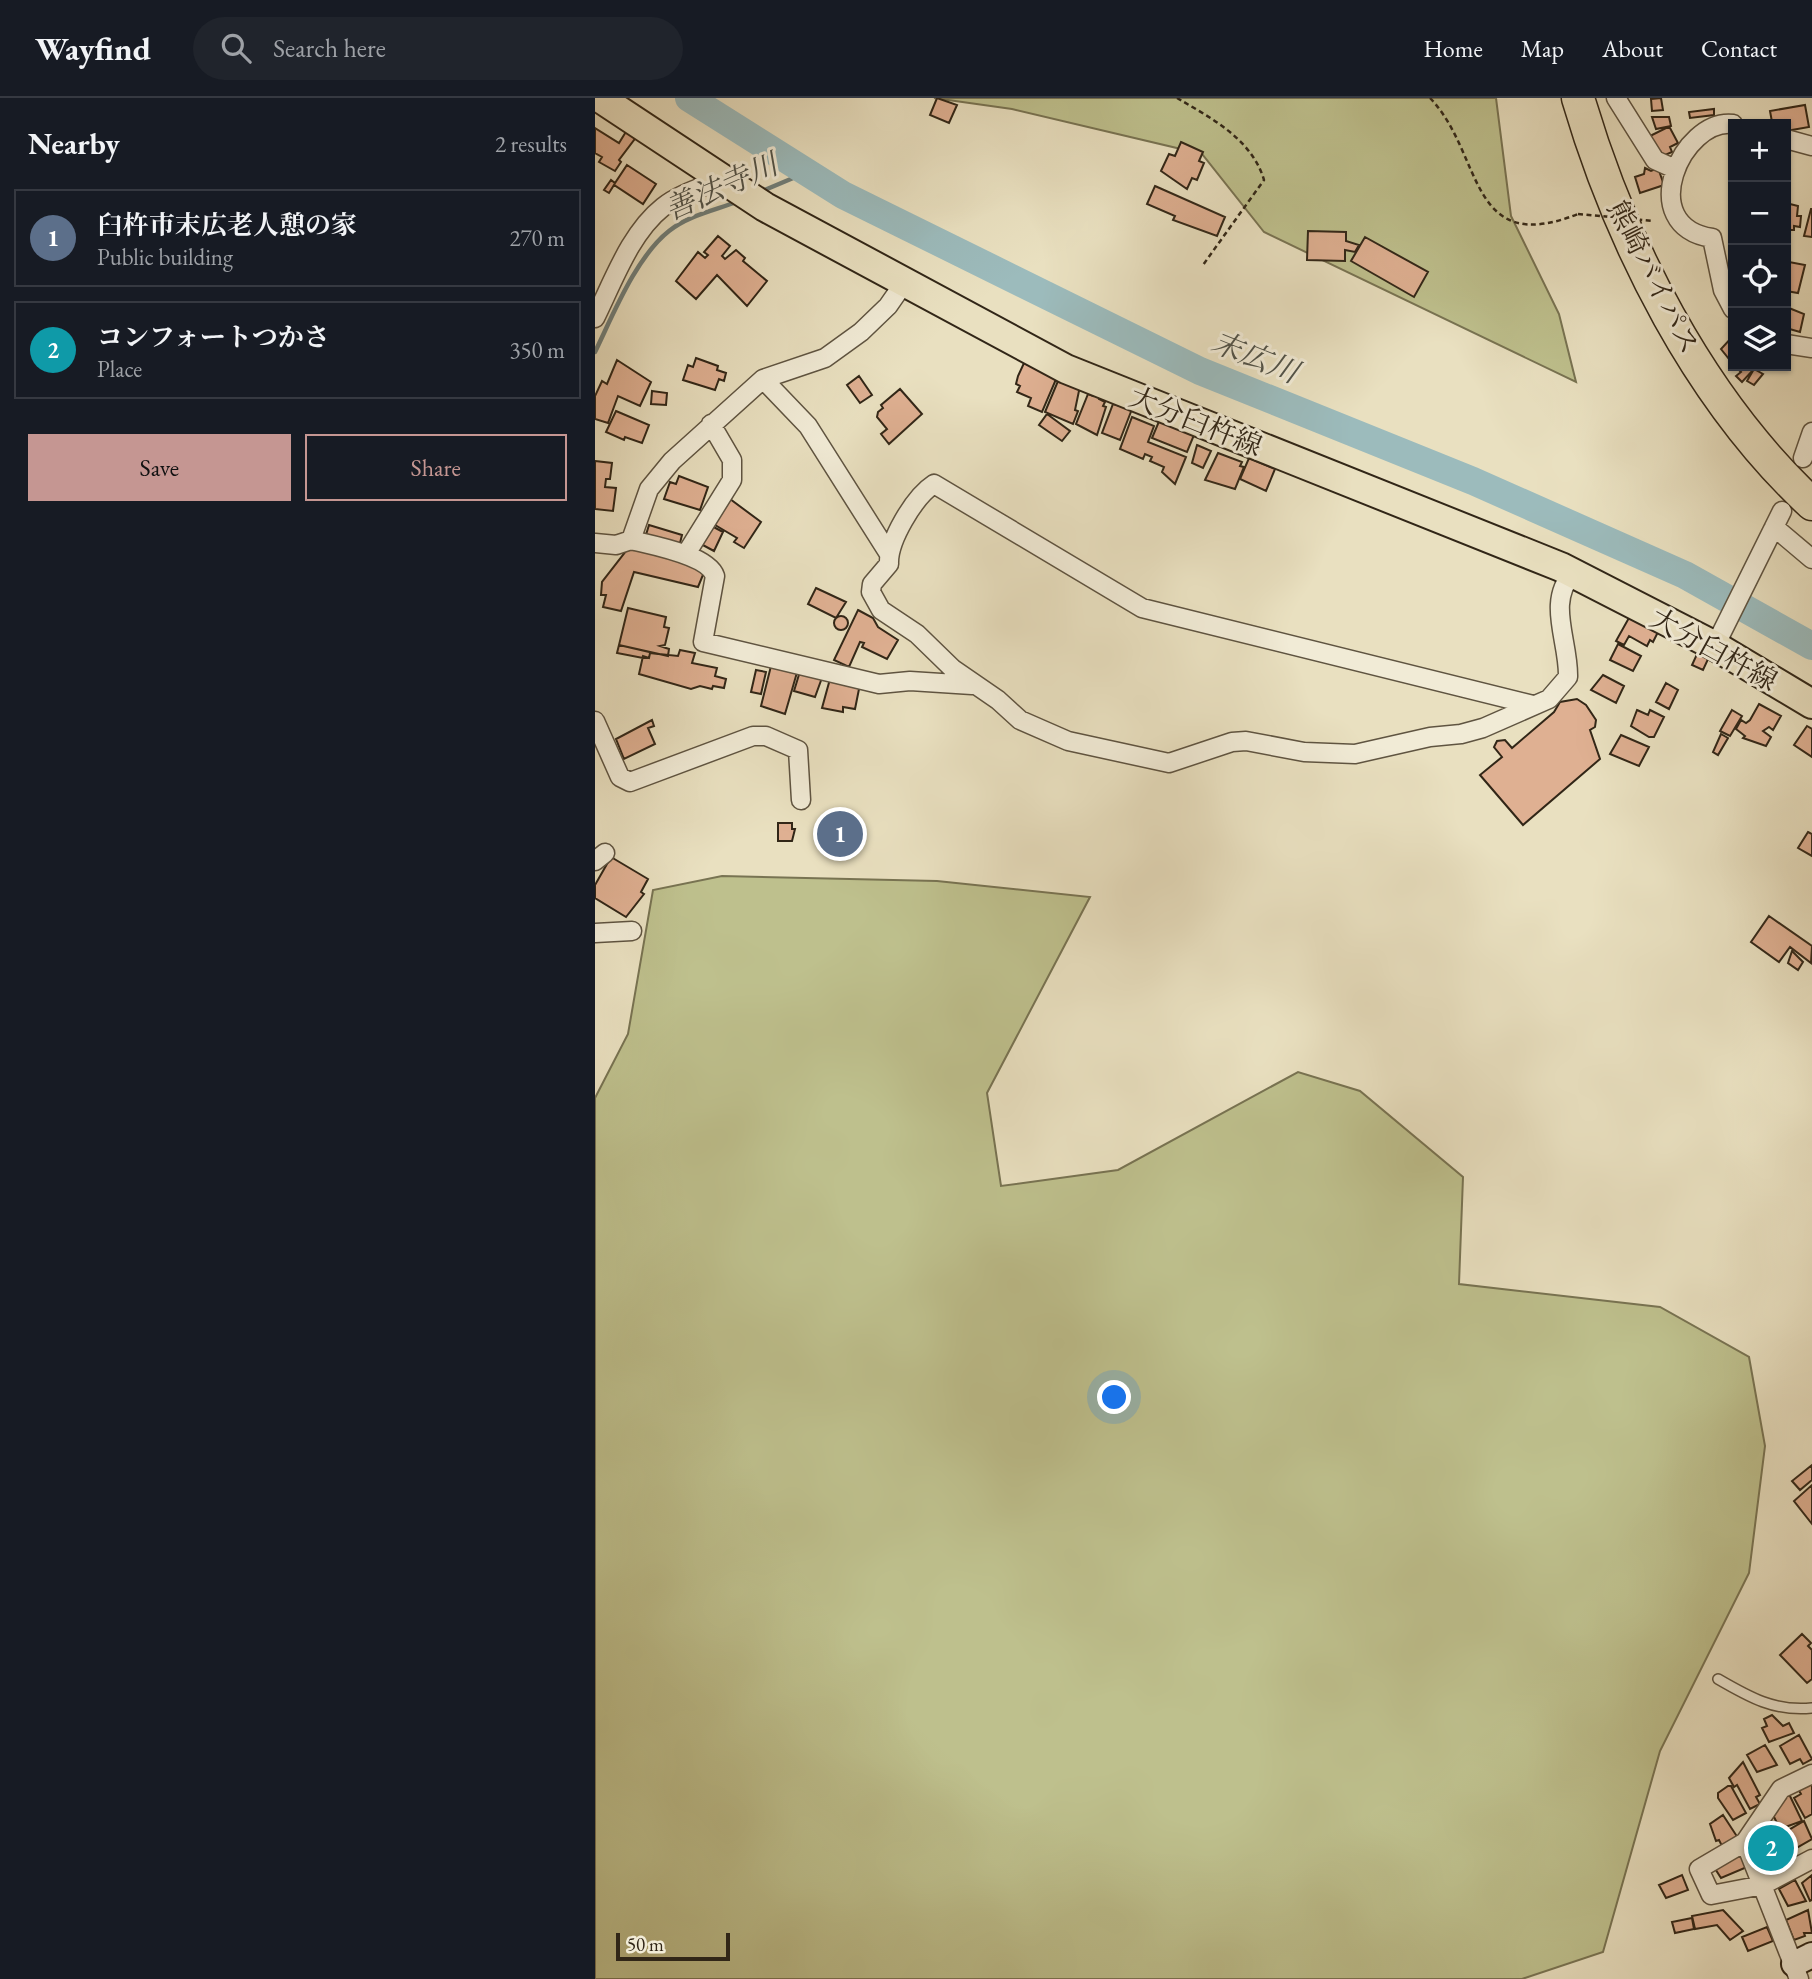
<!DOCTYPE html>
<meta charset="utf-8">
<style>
:root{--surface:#171b24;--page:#20242c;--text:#f1f3f6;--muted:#9ea1a6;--line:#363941;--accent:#c59692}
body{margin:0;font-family:"EB Garamond","Noto Serif JP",serif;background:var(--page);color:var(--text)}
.controls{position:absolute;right:21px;top:21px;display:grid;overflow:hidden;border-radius:0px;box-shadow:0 2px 5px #0004}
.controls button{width:63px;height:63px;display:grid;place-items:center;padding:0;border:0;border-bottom:2px solid var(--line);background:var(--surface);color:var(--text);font:35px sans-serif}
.scale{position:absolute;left:21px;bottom:18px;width:114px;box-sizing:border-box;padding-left:7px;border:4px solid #312617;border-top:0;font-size:19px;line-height:24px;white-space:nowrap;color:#312617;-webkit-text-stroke:5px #f1ebd6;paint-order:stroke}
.you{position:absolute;left:520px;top:1300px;width:24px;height:24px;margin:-18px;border:5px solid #fff;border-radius:50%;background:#1a73e8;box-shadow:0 0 0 10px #1a73e833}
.badge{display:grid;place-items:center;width:46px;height:46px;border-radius:50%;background:var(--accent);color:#fff;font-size:23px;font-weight:700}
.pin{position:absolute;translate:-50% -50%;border:4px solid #fff;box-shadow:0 2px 7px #0006}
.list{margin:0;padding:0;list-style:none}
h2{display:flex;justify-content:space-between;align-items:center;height:91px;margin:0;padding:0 28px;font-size:30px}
h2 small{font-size:23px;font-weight:400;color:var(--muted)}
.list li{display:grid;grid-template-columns:46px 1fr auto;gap:21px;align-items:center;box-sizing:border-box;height:98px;margin:0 14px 14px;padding:0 14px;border:2px solid var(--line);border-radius:0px}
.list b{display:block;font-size:26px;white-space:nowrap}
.list p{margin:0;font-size:23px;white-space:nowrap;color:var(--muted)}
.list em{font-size:23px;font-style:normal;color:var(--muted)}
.actions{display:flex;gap:14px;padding:21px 28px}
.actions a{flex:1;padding:16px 0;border:2px solid var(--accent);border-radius:0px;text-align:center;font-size:24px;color:var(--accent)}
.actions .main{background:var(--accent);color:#111}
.icon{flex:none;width:38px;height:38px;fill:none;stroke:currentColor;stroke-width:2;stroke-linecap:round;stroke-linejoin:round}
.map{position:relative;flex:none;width:1217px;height:1881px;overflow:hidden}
header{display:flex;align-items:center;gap:42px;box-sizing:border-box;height:98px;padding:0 35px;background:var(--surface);border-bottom:2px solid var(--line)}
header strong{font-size:33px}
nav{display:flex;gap:38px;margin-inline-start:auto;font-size:24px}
.search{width:490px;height:63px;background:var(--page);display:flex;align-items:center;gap:18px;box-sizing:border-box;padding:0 24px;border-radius:38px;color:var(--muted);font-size:26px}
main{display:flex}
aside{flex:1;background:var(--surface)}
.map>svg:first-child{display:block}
.green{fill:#bec08d;stroke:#787352;stroke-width:2}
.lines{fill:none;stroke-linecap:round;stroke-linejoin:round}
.stream{stroke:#717f7a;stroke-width:4.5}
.river{stroke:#9cbbbc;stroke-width:28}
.building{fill:#dfb092;stroke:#312617;stroke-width:2}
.lane-casing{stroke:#5f5441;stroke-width:12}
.street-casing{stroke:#5f5441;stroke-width:21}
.secondary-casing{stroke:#312617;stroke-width:28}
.primary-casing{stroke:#312617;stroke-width:32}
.highway-casing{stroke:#312617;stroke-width:35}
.path{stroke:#312617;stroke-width:2.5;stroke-dasharray:5 3.5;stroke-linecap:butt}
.lane{stroke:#f1ebd6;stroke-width:9}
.street{stroke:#f1ebd6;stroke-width:18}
.secondary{stroke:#f1ebd6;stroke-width:24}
.primary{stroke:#e9e0c0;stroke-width:28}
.highway{stroke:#e9e0c0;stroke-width:32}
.path-bridge{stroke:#312617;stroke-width:2.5;stroke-dasharray:5 3.5;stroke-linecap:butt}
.labels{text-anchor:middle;stroke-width:6;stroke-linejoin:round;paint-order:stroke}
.street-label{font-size:28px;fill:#312617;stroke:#f1ebd6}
.water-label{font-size:30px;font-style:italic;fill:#515349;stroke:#f1ebd6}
</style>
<header>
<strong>Wayfind</strong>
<div class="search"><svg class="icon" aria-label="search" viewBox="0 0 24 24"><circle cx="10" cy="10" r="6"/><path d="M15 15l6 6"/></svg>Search here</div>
<nav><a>Home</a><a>Map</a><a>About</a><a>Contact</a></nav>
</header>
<main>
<aside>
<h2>Nearby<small>2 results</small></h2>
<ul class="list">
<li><span class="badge" style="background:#5c6f8a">1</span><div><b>臼杵市末広老人憩の家</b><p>Public building</p></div><em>270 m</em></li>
<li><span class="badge" style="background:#0f9aa8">2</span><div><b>コンフォートつかさ</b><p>Place</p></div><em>350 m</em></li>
</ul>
<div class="actions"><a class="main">Save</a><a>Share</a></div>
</aside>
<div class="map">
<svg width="1217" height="1881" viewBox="0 0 1217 1881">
<rect width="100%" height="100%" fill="#e9e0c0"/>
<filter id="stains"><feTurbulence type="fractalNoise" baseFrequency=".00286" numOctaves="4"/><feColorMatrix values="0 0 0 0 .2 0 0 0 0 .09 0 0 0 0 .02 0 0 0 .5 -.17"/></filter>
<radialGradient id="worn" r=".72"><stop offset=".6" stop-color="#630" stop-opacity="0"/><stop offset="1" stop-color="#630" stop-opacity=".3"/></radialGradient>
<path class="green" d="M339,0H901L916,118L964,216L981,284L669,134L607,56L417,11Z
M127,778L342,783L495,799L392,995L406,1088L523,1072L703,974L765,993L868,1079L864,1186L1065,1209L1154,1259L1170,1348L1154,1475L1065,1653L1008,1854L927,1881H0V1000L33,936L58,792Z"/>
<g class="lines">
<path class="stream" d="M165,94L210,75
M0,254C18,217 41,159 74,133C94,117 121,112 144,103"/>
<path class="river" d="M94,0L248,97L605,273L878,383L1090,477L1217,548"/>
</g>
<path class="building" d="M342,0L362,7L354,25L335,17Z
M1066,0L1068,12L1057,13L1056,1Z
M1210,7L1214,29L1191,33V26L1177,24L1175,13Z
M1119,11V17L1095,20L1094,14Z
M1057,19H1074L1076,28L1061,31Z
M0,30L24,45L32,32L42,38L24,62L26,64L20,73L4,64L7,59L0,55Z
M1071,30H1075L1083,45L1075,49L1077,54L1068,58L1066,54L1062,56L1053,39Z
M586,44L608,54L604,63L609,65L602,82L597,80L592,91L566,73L574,56L580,58Z
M32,67L61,86L48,106L19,87L14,95L9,92L16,82L20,85Z
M1050,70L1056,73L1063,70L1069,87L1045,95L1040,79L1049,76Z
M560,88L630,119L622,138L578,122L580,118L552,106Z
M1191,105L1203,108L1202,118H1206L1205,129L1199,128V132H1191Z
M1216,111H1217V139L1209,138Z
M713,133L751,134V143L764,147L760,154L750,152V163L712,162Z
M123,138L135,148L127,158L130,161L141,152L150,160L148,163L172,183L152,208L122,177L101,201L81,183L103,154L110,160L113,157L109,154Z
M770,139L833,174L819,199L756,163Z
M1194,164L1210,167L1203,195L1191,193Z
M1194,210L1209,216L1205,234L1191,230V212Z
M1138,238V266L1126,251Z
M101,260L123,268L122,272L131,275L129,283L124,281L120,292L88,282L93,267L98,269Z
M22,262L56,284L45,308L23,298L13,325L0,321V298L7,283L12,286Z
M429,265L462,279L447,314L433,308L436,300L422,294L425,288L421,286L423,278Z
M1140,268H1155L1159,271L1147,284L1141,278L1146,274Z
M1159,271L1168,276L1159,287L1152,283Z
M264,278L277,297L265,305L252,287Z
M463,283L485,288L480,312L483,313L478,326L450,314Z
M305,291L327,316L294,346L286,336L292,331L282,319L283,314L288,310L286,307Z
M57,293L72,295L71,307L56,306Z
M500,294L505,296L504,301L510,304L508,308L511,309L502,337L481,326L493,296L498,298Z
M518,306L537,311L525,342L507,335Z
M21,313L54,327L47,345L30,339L29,342L11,334Z
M452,316L475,333L467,343L444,327Z
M537,319L559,328L553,344L591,359L580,386L567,374L569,369L555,363L557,359L550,356L548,361L525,351Z
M565,321L599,337L592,354L557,340Z
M602,347L616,353L608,370L597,365Z
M623,355L647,364L645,368L649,369L640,391L610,382Z
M654,360L680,371L671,393L645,381Z
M0,363L17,365L15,381H11L10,389L21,390L18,413L0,411Z
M84,378L113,389L105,412L69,401L75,384L81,386Z
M131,398L166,424L149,450L139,444L142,440L115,424Z
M113,426L128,434L119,453L104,445Z
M54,427L87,437L84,449L50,440Z
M35,448L81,460L110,472L103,489L39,474L26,513L8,509L11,497H6L7,484Z
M221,490L251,504L241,520L213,506Z
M33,510L71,519L69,529L74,530L70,547L65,548L74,551L73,558L24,547Z
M263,512L278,520L283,529L303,542L292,561L267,549L269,545L265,544L254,569L239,562Z
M1035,518L1064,532L1058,544L1055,542L1052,548L1034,538L1029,547L1021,543Z
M239 525a7 7 0 1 1 14 0a7 7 0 1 1-14 0Z
M1023,546L1046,558L1038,573L1015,562Z
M24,547L63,556L55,555L54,560H48L22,555Z
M85,552L100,555L97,565L122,570L120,578L131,581L129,590L118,588L117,591L105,588L96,591L44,576L48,558L54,560L55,555L83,558Z
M1103,554L1114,559L1108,572L1097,567Z
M177,564L203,571L190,616L166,608Z
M206,570L228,577L220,599L199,593Z
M161,572L171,574L166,596L156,594Z
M1008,577L1029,588L1021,605L996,592Z
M235,581L265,586L260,611L248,609V614L227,610Z
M1071,585L1083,592L1074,611L1061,604Z
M982,601L991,607L1001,622L1000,629L995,632L1005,661L928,727L885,677L907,659L899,649L902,643L910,642L917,650L959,614L965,604Z
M1164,606L1186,618L1178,632L1174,629L1168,633L1176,639L1171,648L1148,640L1150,638L1141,631L1146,622L1151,625L1155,622Z
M1042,612L1053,617L1055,612L1069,619L1059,639H1054L1036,628Z
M1137,612L1147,618L1135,638L1125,633Z
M57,622L59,628L53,630L60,646L29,661L21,641Z
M1212,628L1217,631V659L1199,647Z
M1126,636L1133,640L1123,657L1118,654Z
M1026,637L1054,649L1044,668L1015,656Z
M229,719L267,729L257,754L252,757L230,752L231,749L223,747Z
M183,725H197V731H200L197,743H183Z
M1213,734L1217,736V758L1203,750Z
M16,759L53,781L46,794L49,796L31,819L0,800V787Z
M1174,818L1217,848L1216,865L1195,849L1184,864L1156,844Z
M1197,853L1208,864L1203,872L1193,865Z
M1217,1367V1382L1205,1392L1197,1383Z
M1217,1387V1426L1199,1403Z
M1207,1536L1216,1545L1213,1548L1217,1552V1581L1212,1585L1185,1557Z
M1177,1617L1188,1628L1194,1625L1199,1635L1174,1644L1167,1630L1172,1628L1169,1621Z
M1204,1637L1217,1661L1208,1666L1205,1661L1195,1666L1185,1648Z
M1170,1647L1182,1667L1162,1674L1152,1657Z
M1148,1664L1165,1697L1161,1699L1165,1706L1155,1711L1142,1687L1139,1689L1134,1680Z
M1217,1683V1716L1210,1720L1199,1700L1206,1696L1203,1691Z
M1133,1688H1136L1151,1715L1138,1722L1123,1700V1695Z
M1194,1696L1207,1723L1185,1731L1177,1715L1187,1700Z
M1128,1717L1143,1740L1127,1748L1124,1742L1121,1743L1115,1726Z
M1209,1723L1217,1741L1196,1753L1187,1736Z
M1184,1736L1192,1752L1169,1763L1161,1748Z
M1144,1753L1152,1769L1126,1780L1119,1769Z
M1087,1777L1093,1792L1071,1800L1064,1787Z
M1217,1777V1802L1215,1803L1207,1785Z
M1200,1782L1211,1803L1193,1808L1184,1791Z
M1128,1812L1148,1833L1135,1842L1122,1827L1100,1831L1097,1818Z
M1213,1812L1217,1835H1209L1210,1838L1199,1842L1191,1822Z
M1097,1820L1099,1831L1080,1835L1077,1824Z
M1172,1829L1178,1843L1153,1853L1147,1839Z"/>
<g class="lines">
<defs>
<path id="lane" d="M1123,1581C1154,1599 1180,1614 1217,1610"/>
<path id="street" d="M1021,0L1060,62L1080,71
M1138,26C1087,20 1039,128 1117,140L1128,192L1138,211
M1191,41L1217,48
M0,220C18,184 35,135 68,109C84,96 108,89 127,81
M1191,246L1217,250
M168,281L213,328L294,456
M1208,360L1217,334
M1179,429L1217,461
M36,442C56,447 113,457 120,478L108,544L284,586L315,583L377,587
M0,445L21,447L36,442L54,391L77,363L168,281L230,260L266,234L293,208L309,185
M91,456L137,382V362L116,326
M1120,548L1187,413
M938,607L547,510L339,386C319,399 293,443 294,466L277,486L276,494L286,512L322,536L358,571L403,602L425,622L473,643L574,665L637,644L651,643L709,654L760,656L835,639L866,636L888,630L954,601L973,579C974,543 951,504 978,475
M0,623L25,679L35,684L158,638H171L203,652L206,702
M0,763L10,755
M0,835L37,833
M1217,1676L1186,1691L1150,1744L1104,1771L1116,1797L1168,1787L1217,1761
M1150,1744L1204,1881"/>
<path id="secondary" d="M1199,1866L1217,1857"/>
<path id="primary" d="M5,0L170,109L471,271L966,469L1120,548L1217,606"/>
<path id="highway" d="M983,0C1026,146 1104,301 1217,406"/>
</defs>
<use href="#lane" class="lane-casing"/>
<use href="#street" class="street-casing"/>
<use href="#secondary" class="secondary-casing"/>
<use href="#primary" class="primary-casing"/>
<use href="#highway" class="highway-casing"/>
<path class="path" d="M582,0C616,20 657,41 669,82L608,167
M835,0C889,56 872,160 983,116"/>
<use href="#lane" class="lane"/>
<use href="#street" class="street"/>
<use href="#secondary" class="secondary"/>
<use href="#primary" class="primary"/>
<use href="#highway" class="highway"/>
<path class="path-bridge" d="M983,116L1059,123"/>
</g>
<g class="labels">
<g class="street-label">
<text transform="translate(1059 179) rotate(63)" y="10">熊崎バイパス</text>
<text transform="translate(601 323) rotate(22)" y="10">大分臼杵線</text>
<text transform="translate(1119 551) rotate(29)" y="10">大分臼杵線</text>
</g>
<g class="water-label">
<text transform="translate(126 89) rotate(-24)" y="10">善法寺川</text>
<text transform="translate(660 259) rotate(22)" y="10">末広川</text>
</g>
</g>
<rect width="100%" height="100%" filter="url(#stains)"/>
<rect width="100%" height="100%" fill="url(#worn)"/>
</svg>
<div class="controls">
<button>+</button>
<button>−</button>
<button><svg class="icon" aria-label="locate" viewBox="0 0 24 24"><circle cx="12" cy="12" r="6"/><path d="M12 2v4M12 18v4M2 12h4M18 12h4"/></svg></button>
<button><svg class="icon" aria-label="layers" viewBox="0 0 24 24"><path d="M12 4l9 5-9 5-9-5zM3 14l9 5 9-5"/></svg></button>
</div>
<div class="scale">50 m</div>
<div class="you"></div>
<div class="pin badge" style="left:245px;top:736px;background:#5c6f8a">1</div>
<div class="pin badge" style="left:1176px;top:1750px;background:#0f9aa8">2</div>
</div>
</main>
